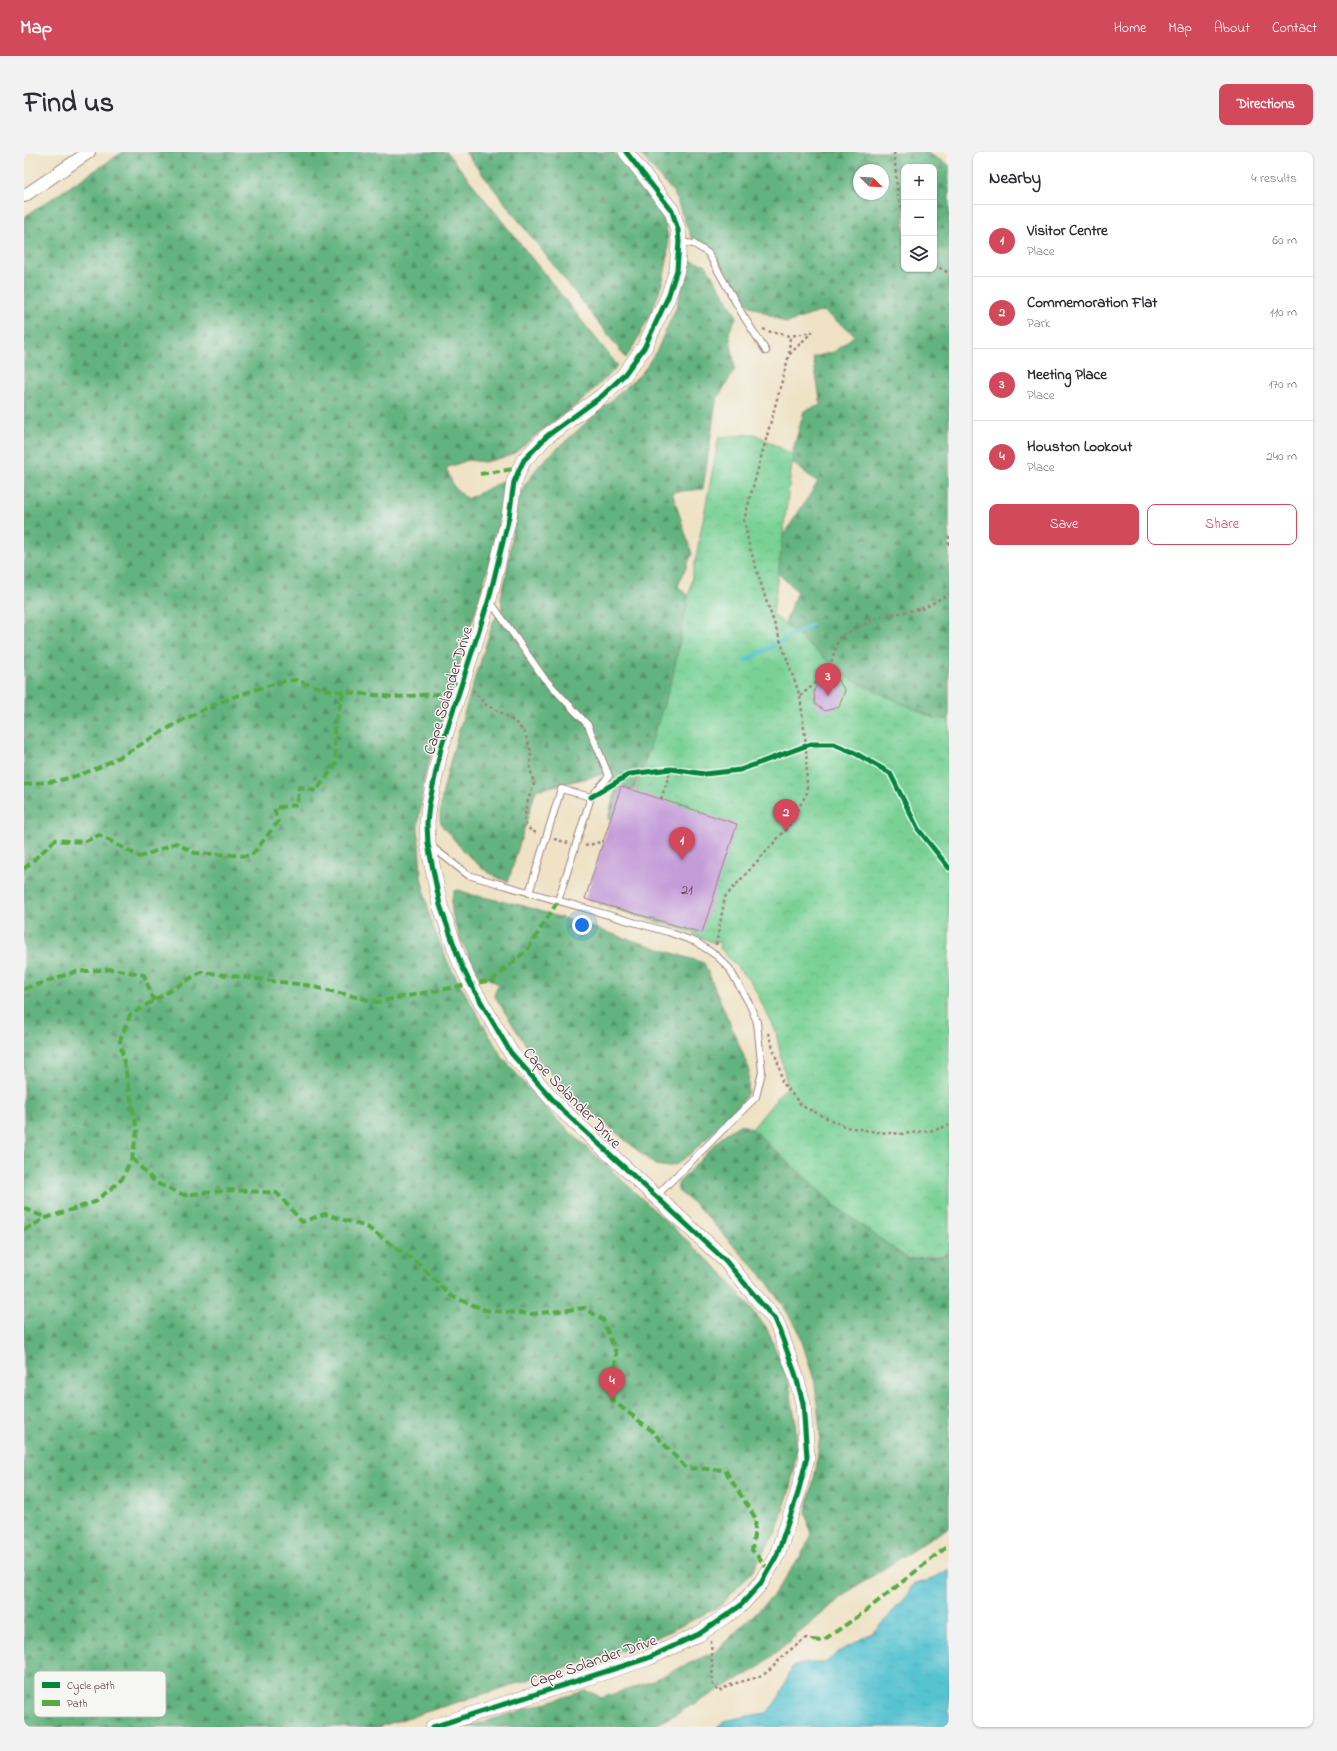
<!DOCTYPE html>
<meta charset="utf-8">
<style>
:root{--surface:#fff;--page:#f2f2f3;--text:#2b2b33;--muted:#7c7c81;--line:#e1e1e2;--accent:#d1495b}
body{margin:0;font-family:"Indie Flower",sans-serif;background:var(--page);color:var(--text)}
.controls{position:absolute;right:12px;top:12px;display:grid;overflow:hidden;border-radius:8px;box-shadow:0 1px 3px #0004}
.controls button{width:36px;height:36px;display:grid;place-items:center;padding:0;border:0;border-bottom:1px solid var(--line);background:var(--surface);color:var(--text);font:20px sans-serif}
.compass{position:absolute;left:829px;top:12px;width:36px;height:36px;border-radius:50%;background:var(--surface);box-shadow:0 1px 3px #0004;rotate:114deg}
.you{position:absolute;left:558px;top:773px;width:14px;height:14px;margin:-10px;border:3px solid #fff;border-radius:50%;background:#1a73e8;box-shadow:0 0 0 6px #1a73e833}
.badge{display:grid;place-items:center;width:26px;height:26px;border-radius:50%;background:var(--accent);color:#fff;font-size:13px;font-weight:700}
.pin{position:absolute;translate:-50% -33px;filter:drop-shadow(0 1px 2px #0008)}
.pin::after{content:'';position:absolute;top:21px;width:14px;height:12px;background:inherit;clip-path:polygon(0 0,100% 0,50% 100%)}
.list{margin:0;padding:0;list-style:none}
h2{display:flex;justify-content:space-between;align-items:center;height:52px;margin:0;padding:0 16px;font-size:17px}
h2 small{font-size:13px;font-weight:400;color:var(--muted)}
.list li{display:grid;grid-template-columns:26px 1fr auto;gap:12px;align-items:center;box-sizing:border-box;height:72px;padding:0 16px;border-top:1px solid var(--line)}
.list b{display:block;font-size:15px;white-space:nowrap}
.list p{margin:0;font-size:13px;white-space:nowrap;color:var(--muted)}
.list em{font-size:13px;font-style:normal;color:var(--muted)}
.actions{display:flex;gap:8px;padding:12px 16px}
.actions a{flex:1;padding:9px 0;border:1px solid var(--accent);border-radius:8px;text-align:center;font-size:14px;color:var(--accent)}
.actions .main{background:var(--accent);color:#fff}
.icon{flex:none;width:22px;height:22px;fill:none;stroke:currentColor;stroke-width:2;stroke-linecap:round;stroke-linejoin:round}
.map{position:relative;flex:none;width:925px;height:1575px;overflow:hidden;border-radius:8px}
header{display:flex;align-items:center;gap:24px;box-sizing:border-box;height:56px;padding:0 20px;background:var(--accent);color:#fff}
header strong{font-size:19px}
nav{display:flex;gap:22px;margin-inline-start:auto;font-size:14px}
.intro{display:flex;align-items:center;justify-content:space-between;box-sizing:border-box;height:96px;padding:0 24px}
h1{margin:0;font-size:28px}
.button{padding:10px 18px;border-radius:8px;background:var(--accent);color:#fff;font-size:14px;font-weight:700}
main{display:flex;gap:24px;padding:0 24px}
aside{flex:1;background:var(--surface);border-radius:8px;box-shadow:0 1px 3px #0004}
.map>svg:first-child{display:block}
.forest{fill:url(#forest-firs);stroke:#566955;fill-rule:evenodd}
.park{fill:url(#park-crowns);stroke:#627860}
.water{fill:url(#water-ripples);stroke:#50717e}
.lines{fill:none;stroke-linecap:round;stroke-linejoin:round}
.stream{stroke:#57c3d1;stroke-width:4}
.building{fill:#c49cd8}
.service-casing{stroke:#9c8078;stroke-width:8}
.minor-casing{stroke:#9c8078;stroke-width:14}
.tertiary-casing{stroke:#9c8078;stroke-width:16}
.path{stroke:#9c8078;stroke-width:2.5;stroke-dasharray:3 3;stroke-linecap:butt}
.service{stroke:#fff;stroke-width:6}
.minor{stroke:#fff;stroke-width:12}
.tertiary{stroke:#fff;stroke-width:15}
.quiet{stroke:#57aa44;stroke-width:4;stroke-dasharray:8 4;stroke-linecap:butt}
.cycleway-casing{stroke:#f6f6f2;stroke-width:8}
.cycleway{stroke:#00873e;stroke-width:5}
.labels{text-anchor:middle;stroke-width:3;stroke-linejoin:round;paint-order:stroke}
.number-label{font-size:14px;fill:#683e56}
.street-label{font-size:16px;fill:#4a1f2b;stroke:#f6f6f2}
.key{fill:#f6f6f2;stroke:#c2b6b6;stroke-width:1}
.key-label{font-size:11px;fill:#4a1f2b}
</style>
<header>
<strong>Map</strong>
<nav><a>Home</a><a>Map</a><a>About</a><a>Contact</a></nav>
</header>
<div class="intro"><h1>Find us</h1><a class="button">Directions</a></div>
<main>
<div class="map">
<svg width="925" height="1575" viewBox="0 0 925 1575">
<defs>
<pattern id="forest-firs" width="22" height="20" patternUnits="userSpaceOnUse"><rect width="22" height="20" fill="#62b37f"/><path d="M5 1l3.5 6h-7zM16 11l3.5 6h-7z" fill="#539168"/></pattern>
<pattern id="park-crowns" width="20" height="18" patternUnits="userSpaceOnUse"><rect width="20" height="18" fill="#79d196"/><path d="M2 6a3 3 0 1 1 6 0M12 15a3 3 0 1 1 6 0" fill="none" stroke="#6ab381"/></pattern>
<pattern id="water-ripples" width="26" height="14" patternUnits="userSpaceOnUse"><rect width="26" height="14" fill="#57c3d1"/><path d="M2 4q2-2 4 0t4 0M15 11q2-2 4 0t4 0" fill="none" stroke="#4da7b4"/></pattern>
</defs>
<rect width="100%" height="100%" fill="#f6f6f2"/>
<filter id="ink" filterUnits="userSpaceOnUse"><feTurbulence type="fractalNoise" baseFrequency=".025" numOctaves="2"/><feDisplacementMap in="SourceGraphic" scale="8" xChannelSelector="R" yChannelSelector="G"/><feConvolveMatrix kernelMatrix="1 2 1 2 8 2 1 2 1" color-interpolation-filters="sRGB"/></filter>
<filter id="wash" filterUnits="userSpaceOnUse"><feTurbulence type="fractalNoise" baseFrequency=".012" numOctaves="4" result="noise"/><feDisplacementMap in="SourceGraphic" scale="16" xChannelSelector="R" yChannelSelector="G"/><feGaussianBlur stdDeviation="0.9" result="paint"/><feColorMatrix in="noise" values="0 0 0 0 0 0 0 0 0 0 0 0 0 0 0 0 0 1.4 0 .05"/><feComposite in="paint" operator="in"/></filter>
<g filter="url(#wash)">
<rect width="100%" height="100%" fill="#efe2c5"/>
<path class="forest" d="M99,0H423L594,214L560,247L516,280L488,303L461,310L444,308L422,316L430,335L443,347L479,329L482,337L471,391L453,454L400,627L394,674L397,725L407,770L426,815L478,905L530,965L697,1120L742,1175L764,1226L771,1266L773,1297L766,1337L753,1378L728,1420L697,1453L663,1471L619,1492L354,1575H0V65Z
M441,0H590C602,14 623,33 632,49C662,98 629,163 602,206Z
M614,0H902L925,13V573L922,574L824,526L797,503L652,615L617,616L600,668L584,667L593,631L581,622L512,638L484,730C460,721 444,705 428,685C425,681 418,676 417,671C408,650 460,501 469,470L478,455L477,445L482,425L494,346L502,331L517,311L618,221L633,198L652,156L665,109L681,112L713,164L705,180L711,217L692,249L679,337L648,340L668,402L654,434L668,448L758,479L773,439L742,410L794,330L766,309L780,259L797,253L789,205L810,200L831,183L799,159L762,171L719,150L687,97L667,85L650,41ZM880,15H910V117H880ZM835,18H859V42H835Z
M435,738L449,743L497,753L680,811L725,916L724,940L717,953L669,1000L653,1012L644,1015L631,1013L547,943L505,898L470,843L474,832L463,825L455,824C444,801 420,764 430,739Z
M717,972L728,977L814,1056L884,1107L923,1103L925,1092V1375L825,1439L731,1518L628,1575H443L560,1539L570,1541L577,1546L623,1531L692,1499L749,1444L776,1405L787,1384L782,1359L792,1318L796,1281L791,1231L774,1177L741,1127L672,1053L654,1039V1031L701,982Z"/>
<path class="park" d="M731,282L769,303L749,462L824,526L909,566L925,568V1092L923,1103L884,1107L814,1056L728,977L763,934L752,880L729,833L696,796L695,790L690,791L666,780L575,752L649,524L695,285Z"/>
<path class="water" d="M925,1417V1575H693C700,1566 732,1563 743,1561L756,1544L768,1515L781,1511H801L814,1500L853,1478L882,1444L890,1431L902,1430Z"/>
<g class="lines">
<path class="stream" d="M721,509L787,473"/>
</g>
<g id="blocks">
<path class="building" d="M812,526L821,538L815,555L801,559L791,552L790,538L794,531L801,527Z
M597,634L713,672L678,781L561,747Z"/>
</g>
</g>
<g filter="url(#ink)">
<use href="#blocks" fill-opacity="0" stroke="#9c8078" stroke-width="1"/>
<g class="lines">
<defs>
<path id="service" d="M655,90L670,92L684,101L720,165L742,199
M466,449L520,526L564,573L585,624L567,645L534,749
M407,694L444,723L644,780L672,790L693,804L705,816L725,851L733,870L738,920L732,945L632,1044
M505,741L537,637L567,645"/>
<path id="minor" d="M0,44L65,0"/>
<path id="tertiary" d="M409,1575L624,1506L675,1482L716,1454L737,1431L753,1403L774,1341L783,1305L779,1251L771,1221L752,1169L701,1108L538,958L487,901L447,833L436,810L416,753L404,692L403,671L405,653L417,596L465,447L485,365L490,330L496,316L500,308L523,284L578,244L600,223L620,196L644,145L653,118L655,90L654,78L648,59L602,0"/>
</defs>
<use href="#service" class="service-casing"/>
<use href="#minor" class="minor-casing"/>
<use href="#tertiary" class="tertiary-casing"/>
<path class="path" d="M870,0L874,46L880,64
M910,113L925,121
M739,177L747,180L766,184L765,203
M925,384V396
M449,538L462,553L480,562L491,570L501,581L507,599L506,615L510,632L503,651L500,670L507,679L514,681
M776,544L804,521L815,485L854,465L900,456L925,442
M637,647L647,617
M530,687L544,691
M561,694L580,689
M692,793L701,745L764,675L783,641L782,593L776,544L742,448L725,393L720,368L765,203L788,180L766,184
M744,881L756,917L758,930L778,954L822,975L853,980L879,982L911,978L925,973
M687,1489L689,1533L695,1540C709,1528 727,1530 742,1521C748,1517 753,1510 758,1505C765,1498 774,1493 782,1486L789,1488"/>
<use href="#service" class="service"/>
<use href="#minor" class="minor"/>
<use href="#tertiary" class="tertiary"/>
<path class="quiet" d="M456,322L496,316
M0,633C12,630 24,631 36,628C85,618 124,585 167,564C197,548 228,538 261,529L271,528L303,538L370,545L417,542L432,530
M0,717L31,688L60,690L75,683L116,705L152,691L171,701L227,704L254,670L250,656L274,653L275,635L292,639L312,612L310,578L319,541
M0,837L50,820L90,817L120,823L130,849
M108,1006L132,1031L160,1043L207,1038L253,1041L278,1070L301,1062L343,1075L398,1115L427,1144L461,1158L507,1162L561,1156L579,1168L592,1201L588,1248L627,1278L662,1316L701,1318L732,1367L728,1398L745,1418
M0,1056L22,1066
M0,1078L22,1066L71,1050L98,1027L108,1006L113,979L96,889L106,863L177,820L282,833L353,850L469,828L504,797L534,749
M789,1488L798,1489L839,1461L925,1393"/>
<defs>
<path id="cycleway" d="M567,645L606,622L647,617L681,622L716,618L787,592H810L829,600L866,621L894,677L925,716
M409,1575L624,1506L675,1482L716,1454L737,1431L753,1403L774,1341L783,1305L779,1251L771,1221L752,1169L701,1108L538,958L487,901L447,833L436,810L416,753L404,692L403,671L405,653L417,596L465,447L485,365L490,330L496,316L500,308L523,284L578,244L600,223L620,196L644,145L653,118L655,90L654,78L648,59L602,0"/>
</defs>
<use href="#cycleway" class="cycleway-casing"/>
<use href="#cycleway" class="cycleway"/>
</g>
</g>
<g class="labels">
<g class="number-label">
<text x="663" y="742">21</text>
</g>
<g class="street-label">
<text transform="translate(423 538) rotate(-73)" y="6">Cape Solander Drive</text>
<text transform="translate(549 945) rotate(46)" y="6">Cape Solander Drive</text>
<text transform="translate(569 1508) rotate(-19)" y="6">Cape Solander Drive</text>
</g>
</g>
<rect x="10" y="1519" width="132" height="46" rx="6" class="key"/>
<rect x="18" y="1530" width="18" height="6" fill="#00873e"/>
<rect x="18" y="1548" width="18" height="6" fill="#57aa44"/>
<g class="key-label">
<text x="43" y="1537">Cycle path</text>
<text x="43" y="1555">Path</text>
</g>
</svg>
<div class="controls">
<button>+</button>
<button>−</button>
<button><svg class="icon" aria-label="layers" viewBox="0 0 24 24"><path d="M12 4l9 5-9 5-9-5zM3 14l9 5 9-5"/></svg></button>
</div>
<svg class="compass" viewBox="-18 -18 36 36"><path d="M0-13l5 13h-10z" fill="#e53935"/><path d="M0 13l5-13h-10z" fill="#7c7c81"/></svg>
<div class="you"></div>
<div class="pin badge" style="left:658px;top:708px">1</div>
<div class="pin badge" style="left:762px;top:680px">2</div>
<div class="pin badge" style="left:804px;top:544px">3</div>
<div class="pin badge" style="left:588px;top:1248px">4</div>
</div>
<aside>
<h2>Nearby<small>4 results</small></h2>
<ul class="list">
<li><span class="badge">1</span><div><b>Visitor Centre</b><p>Place</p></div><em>60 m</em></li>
<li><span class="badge">2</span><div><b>Commemoration Flat</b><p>Park</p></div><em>110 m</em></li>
<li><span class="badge">3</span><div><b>Meeting Place</b><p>Place</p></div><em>170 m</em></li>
<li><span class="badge">4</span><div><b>Houston Lookout</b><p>Place</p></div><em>240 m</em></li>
</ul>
<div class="actions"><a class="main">Save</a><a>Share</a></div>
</aside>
</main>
